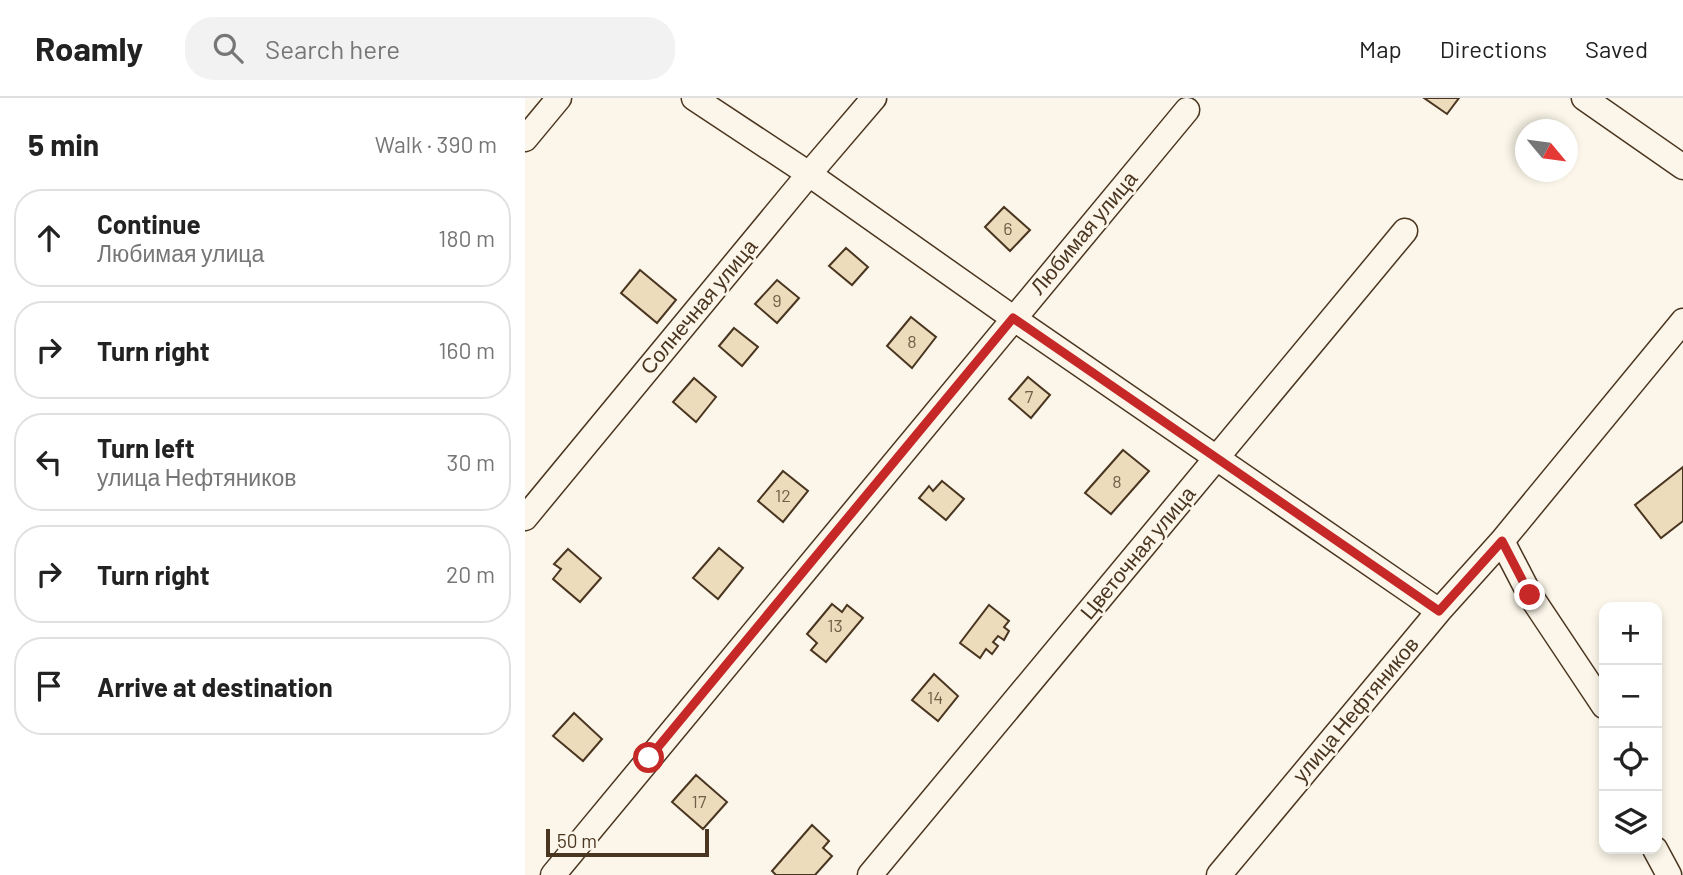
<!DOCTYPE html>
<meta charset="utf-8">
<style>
:root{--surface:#fff;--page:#f2f2f2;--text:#222;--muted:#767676;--line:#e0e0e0}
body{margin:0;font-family:Barlow,sans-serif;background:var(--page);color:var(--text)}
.controls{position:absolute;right:21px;bottom:21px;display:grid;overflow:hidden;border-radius:14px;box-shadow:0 4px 10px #0003}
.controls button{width:63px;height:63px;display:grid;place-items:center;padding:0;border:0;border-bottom:2px solid var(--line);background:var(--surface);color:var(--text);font:35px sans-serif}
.compass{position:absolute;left:990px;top:21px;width:63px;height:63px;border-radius:50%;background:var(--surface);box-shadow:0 4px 10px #0003;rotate:119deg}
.scale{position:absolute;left:21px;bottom:18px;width:163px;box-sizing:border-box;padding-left:7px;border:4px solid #4a3520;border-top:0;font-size:19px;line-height:24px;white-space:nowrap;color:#4a3520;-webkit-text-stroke:5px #fbf6e9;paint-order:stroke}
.stop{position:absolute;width:21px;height:21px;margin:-16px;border:5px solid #c62828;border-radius:50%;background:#fff}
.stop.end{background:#c62828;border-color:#fff;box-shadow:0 2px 7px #0008}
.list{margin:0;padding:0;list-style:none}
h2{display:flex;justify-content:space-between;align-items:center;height:91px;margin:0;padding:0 28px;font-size:30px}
h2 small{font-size:23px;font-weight:400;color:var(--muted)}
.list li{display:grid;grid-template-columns:46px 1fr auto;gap:21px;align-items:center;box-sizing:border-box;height:98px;margin:0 14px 14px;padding:0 14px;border:2px solid var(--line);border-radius:28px}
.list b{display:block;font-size:26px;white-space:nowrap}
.list p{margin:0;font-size:23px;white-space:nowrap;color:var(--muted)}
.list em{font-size:23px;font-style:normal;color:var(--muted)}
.icon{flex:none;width:38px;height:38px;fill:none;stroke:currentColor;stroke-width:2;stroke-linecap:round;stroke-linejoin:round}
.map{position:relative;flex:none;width:1158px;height:777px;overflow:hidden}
header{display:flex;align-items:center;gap:42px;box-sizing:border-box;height:98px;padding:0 35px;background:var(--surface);border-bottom:2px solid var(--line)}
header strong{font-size:33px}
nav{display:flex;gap:38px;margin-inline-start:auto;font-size:24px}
.search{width:490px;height:63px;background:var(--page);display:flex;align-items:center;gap:18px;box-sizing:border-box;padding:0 24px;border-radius:28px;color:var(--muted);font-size:26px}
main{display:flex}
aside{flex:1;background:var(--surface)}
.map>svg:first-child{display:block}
.building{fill:#ecdcbc;stroke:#4a3520;stroke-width:2}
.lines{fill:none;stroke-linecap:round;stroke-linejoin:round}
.minor-casing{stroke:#4a3520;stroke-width:27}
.minor{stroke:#fbf6e9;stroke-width:24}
.route{stroke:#c62828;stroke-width:9}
.labels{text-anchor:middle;stroke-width:5;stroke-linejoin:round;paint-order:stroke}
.number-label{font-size:18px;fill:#725f47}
.street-label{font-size:21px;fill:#4a3520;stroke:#fbf6e9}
</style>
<header>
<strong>Roamly</strong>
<div class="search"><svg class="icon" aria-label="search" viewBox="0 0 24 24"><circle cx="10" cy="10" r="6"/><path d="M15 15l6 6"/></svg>Search here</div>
<nav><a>Map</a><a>Directions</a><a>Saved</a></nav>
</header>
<main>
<aside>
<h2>5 min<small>Walk · 390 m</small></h2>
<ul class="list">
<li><svg class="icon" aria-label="ahead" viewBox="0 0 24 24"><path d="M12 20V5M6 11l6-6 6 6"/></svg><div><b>Continue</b><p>Любимая улица</p></div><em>180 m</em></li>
<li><svg class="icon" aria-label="right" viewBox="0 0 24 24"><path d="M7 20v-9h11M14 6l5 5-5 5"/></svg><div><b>Turn right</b></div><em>160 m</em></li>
<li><svg class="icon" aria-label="left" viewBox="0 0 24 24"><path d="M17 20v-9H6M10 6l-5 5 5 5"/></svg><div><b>Turn left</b><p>улица Нефтяников</p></div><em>30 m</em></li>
<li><svg class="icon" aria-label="right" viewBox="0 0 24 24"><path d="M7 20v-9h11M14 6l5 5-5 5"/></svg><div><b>Turn right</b></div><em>20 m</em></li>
<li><svg class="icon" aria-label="arrive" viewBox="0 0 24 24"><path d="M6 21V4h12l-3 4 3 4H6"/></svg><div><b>Arrive at destination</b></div></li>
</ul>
</aside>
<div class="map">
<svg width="1158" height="777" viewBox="0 0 1158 777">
<rect width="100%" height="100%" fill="#fbf6e9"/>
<path class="building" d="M899,0H934L922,16Z
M479,109L505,132L485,153L460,129Z
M321,150L343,169L327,187L304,168Z
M115,172L151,202L132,225L96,195Z
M252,182L274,200L252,225L230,206Z
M386,219L411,239L387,270L362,248Z
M209,230L233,249L217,268L194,248Z
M503,279L525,297L506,320L484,301Z
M169,280L191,299L171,324L148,304Z
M598,352L624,373L586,416L560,395Z
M1158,369V423L1136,440L1110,407Z
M258,373L283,393L258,424L233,403Z
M417,383L439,401L421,422L394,400L404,388L408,393Z
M194,450L218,470L193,501L168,480Z
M43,451L76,480L55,504L28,481L36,471L29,466Z
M307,506L317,514L322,507L338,520L301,564L286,552L292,545L282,536Z
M464,507L484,523L479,529L484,533L479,542L473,538L468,544L473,548L467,556L461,551L455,560L435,545Z
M409,576L433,598L413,623L387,602Z
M49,615L77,641L58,663L28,638Z
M171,677L202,704L178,731L147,704Z
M287,727L304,743L298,750L307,758L290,777H251L247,773Z"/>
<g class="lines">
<defs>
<path id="minor" d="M169,0L284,76L488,220L914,513
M1059,0L1158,69
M0,41L34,0
M0,420L284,76L349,0
M977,443L1005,497L1079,608
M1130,751L1144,777
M28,777L662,12
M345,777L880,133
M694,777L914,513L977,443L1158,223"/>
</defs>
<use href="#minor" class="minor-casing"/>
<use href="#minor" class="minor"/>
</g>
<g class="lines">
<path class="route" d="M124,660L488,220L914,513L977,443L1005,497"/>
</g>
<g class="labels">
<g class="number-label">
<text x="483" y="137">6</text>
<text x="252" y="209">9</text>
<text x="387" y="250">8</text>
<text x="504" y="305">7</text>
<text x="592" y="390">8</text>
<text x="258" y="404">12</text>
<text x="310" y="534">13</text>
<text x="410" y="606">14</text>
<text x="174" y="710">17</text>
</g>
<g class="street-label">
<text transform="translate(559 135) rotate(-50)" y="7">Любимая улица</text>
<text transform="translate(174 209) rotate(-50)" y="7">Солнечная улица</text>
<text transform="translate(613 455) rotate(-50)" y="7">Цветочная улица</text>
<text transform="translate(831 612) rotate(-50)" y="7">улица Нефтяников</text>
</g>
</g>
</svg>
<div class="controls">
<button>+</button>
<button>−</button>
<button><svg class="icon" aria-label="locate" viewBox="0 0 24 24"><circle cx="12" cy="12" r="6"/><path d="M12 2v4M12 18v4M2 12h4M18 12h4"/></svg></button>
<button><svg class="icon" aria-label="layers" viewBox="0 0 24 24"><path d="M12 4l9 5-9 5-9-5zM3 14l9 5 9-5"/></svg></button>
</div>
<svg class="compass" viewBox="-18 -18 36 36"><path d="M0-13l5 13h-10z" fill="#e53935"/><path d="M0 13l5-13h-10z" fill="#767676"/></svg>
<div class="scale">50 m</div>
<div class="stop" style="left:124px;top:660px"></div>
<div class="stop end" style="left:1005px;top:497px"></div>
</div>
</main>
